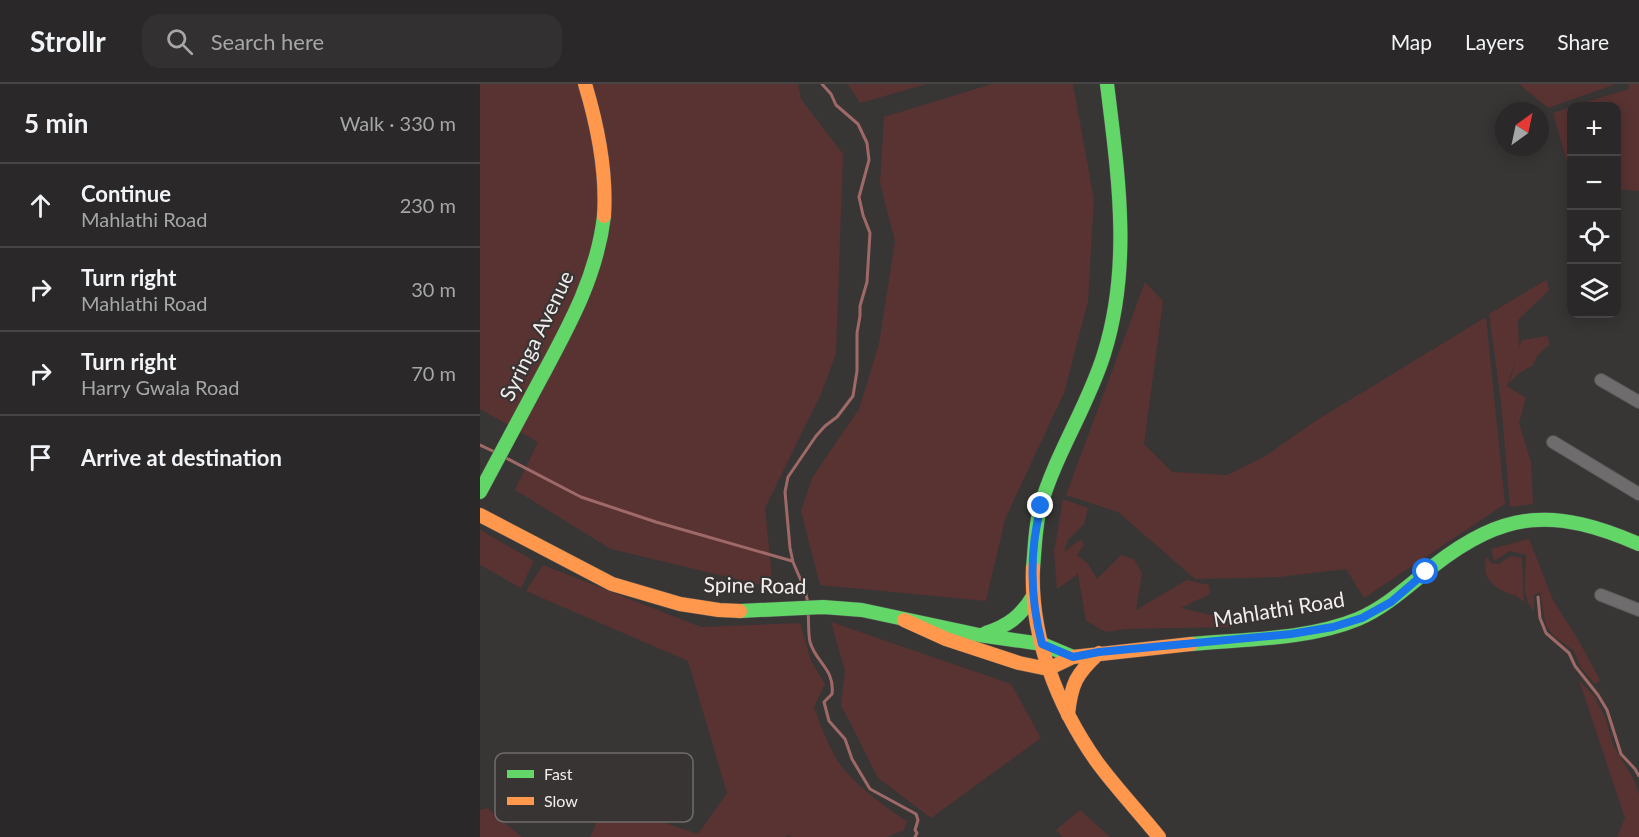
<!DOCTYPE html>
<meta charset="utf-8">
<style>
:root{--surface:#2a2828;--page:#323030;--text:#f1f3f6;--muted:#a5a6a8;--line:#464445}
body{margin:0;font-family:Lato,sans-serif;background:var(--page);color:var(--text)}
.controls{position:absolute;right:18px;top:18px;display:grid;overflow:hidden;border-radius:12px;box-shadow:0 3px 15px #0003}
.controls button{width:54px;height:54px;display:grid;place-items:center;padding:0;border:0;border-bottom:2px solid var(--line);background:var(--surface);color:var(--text);font:30px sans-serif}
.compass{position:absolute;left:1015px;top:18px;width:54px;height:54px;border-radius:50%;background:var(--surface);box-shadow:0 3px 15px #0003;rotate:33deg}
.stop{position:absolute;width:18px;height:18px;margin:-14px;border:4px solid #1a73e8;border-radius:50%;background:#fff}
.stop.end{background:#1a73e8;border-color:#fff;box-shadow:0 2px 6px #0008}
.list{margin:0;padding:0;list-style:none}
h2{display:flex;justify-content:space-between;align-items:center;height:78px;margin:0;padding:0 24px;font-size:26px}
h2 small{font-size:20px;font-weight:400;color:var(--muted)}
.list li{display:grid;grid-template-columns:39px 1fr auto;gap:18px;align-items:center;box-sizing:border-box;height:84px;padding:0 24px;border-top:2px solid var(--line)}
.list b{display:block;font-size:22px;white-space:nowrap}
.list p{margin:0;font-size:20px;white-space:nowrap;color:var(--muted)}
.list em{font-size:20px;font-style:normal;color:var(--muted)}
.icon{flex:none;width:33px;height:33px;fill:none;stroke:currentColor;stroke-width:2;stroke-linecap:round;stroke-linejoin:round}
.map{position:relative;flex:none;width:1159px;height:753px;overflow:hidden}
header{display:flex;align-items:center;gap:36px;box-sizing:border-box;height:84px;padding:0 30px;background:var(--surface);border-bottom:2px solid var(--line)}
header strong{font-size:28px}
nav{display:flex;gap:33px;margin-inline-start:auto;font-size:21px}
.search{width:420px;height:54px;background:var(--page);display:flex;align-items:center;gap:15px;box-sizing:border-box;padding:0 21px;border-radius:18px;color:var(--muted);font-size:22px}
main{display:flex}
aside{flex:1;background:var(--surface)}
.map>svg:first-child{display:block}
.green{fill:#583332}
.lines{fill:none;stroke-linecap:round;stroke-linejoin:round}
.stream{stroke:#9f6967;stroke-width:3}
.street-casing{stroke:#555353;stroke-width:14}
.fast-casing{stroke:#555353;stroke-width:15}
.slow-casing{stroke:#555353;stroke-width:15}
.street{stroke:#6e6c6c;stroke-width:12}
.fast{stroke:#63d668;stroke-width:14}
.slow{stroke:#ff974d;stroke-width:14}
.route{stroke:#1a73e8;stroke-width:8}
.labels{text-anchor:middle;stroke-width:4.5;stroke-linejoin:round;paint-order:stroke}
.street-label{font-size:21px;fill:#f2eeee;stroke:#393434}
.key{fill:#393434;stroke:#706c6c;stroke-width:1.5}
.key-label{font-size:16px;fill:#f2eeee}
</style>
<header>
<strong>Strollr</strong>
<div class="search"><svg class="icon" aria-label="search" viewBox="0 0 24 24"><circle cx="10" cy="10" r="6"/><path d="M15 15l6 6"/></svg>Search here</div>
<nav><a>Map</a><a>Layers</a><a>Share</a></nav>
</header>
<main>
<aside>
<h2>5 min<small>Walk · 330 m</small></h2>
<ul class="list">
<li><svg class="icon" aria-label="ahead" viewBox="0 0 24 24"><path d="M12 20V5M6 11l6-6 6 6"/></svg><div><b>Continue</b><p>Mahlathi Road</p></div><em>230 m</em></li>
<li><svg class="icon" aria-label="right" viewBox="0 0 24 24"><path d="M7 20v-9h11M14 6l5 5-5 5"/></svg><div><b>Turn right</b><p>Mahlathi Road</p></div><em>30 m</em></li>
<li><svg class="icon" aria-label="right" viewBox="0 0 24 24"><path d="M7 20v-9h11M14 6l5 5-5 5"/></svg><div><b>Turn right</b><p>Harry Gwala Road</p></div><em>70 m</em></li>
<li><svg class="icon" aria-label="arrive" viewBox="0 0 24 24"><path d="M6 21V4h12l-3 4 3 4H6"/></svg><div><b>Arrive at destination</b></div></li>
</ul>
</aside>
<div class="map">
<svg width="1159" height="753" viewBox="0 0 1159 753">
<rect width="100%" height="100%" fill="#383535"/>
<path class="green" d="M0,0H318L321,15L363,70L356,270L341,310L285,424L293,504L131,465L35,406L58,358L0,325Z
M368,0H447L380,19Z
M512,0H593L614,116L608,217L584,309L525,435L506,517L340,501L321,427L332,394L379,325L399,260L415,157L400,99L404,33Z
M1039,0H1136L1068,24Z
M1149,0H1159V107L1137,105L1136,22H1093L1149,5Z
M1091,23H1092L1091,93L1073,29Z
M1066,196L1069,206L1038,236L1039,263L1042,256L1067,252L1070,260L1057,272L1053,281L1038,290L1029,300L1038,269L1027,302L1046,314L1039,339L1051,378L1053,420L1030,423L1021,318L1009,230Z
M665,198L683,217L664,360L692,388L747,391L784,373L837,336L1006,233L1025,420L884,514L866,485L799,493L715,495L638,428L586,411Z
M583,415L608,424L604,440L588,456L584,468L601,455L604,461L597,471L608,480L617,495L641,471L654,475L662,489L656,526L707,496L729,501L730,510L701,524L744,534L752,543L647,545L626,548L606,537L598,490L577,505L574,468Z
M0,446L54,477L41,504L0,481Z
M1049,455L1073,516L1099,557L1120,596L1115,600L1101,584L1094,567L1074,552L1066,542L1060,508L1054,511V527C1040,512 1046,491 1046,471L1030,467L1014,477L1011,465Z
M1006,472L1011,479L1019,480L1031,472L1042,474L1044,518L1035,511C1029,511 1026,508 1021,506C1005,497 1004,489 1006,472Z
M63,481L221,543L320,539L331,577L345,600L334,623C340,639 346,656 354,671C368,696 403,722 427,737L424,746L407,753H311L310,751L305,753H110L125,719L218,750L247,709L208,577L46,507Z
M351,538L531,600L561,654L451,734L398,694L361,621L365,587Z
M1099,596L1115,613L1126,636L1133,661L1154,696L1159,710V753H1137L1145,734Z
M7,724L42,753H0V726Z
M600,726L630,753H583L576,746Z"/>
<g class="lines">
<path class="stream" d="M0,361L15,368
M26,374L101,413L176,438L312,477
M1058,513L1060,534L1066,549L1089,569L1095,582L1118,611L1127,626L1141,670L1155,685L1159,692
M328,519L325,506L313,478L310,464L305,408L308,393L336,352L345,342L357,333L373,312L377,287V249L380,232V222L387,198L390,149L383,131L379,113L389,76L387,59L378,40L356,21L351,10L342,0
M328,528C329,538 328,549 330,558C336,579 355,585 352,610L344,618L349,637L365,655L372,675L390,705L436,730L438,736L435,746L437,749L435,753"/>
<defs>
<path id="street" d="M1121,296L1159,318
M1073,358L1159,410
M1121,511L1159,526"/>
<path id="fast" d="M0,408C20,370 41,332 61,294C89,242 117,192 124,132
M553,484C555,463 555,441 561,421C576,369 608,322 624,270C652,181 638,90 627,0
M260,527L343,523L382,526L499,551L562,560L593,573
M506,549C528,542 541,532 553,512
M711,560C765,555 827,556 878,535C906,523 928,502 952,483C1026,425 1075,424 1159,460"/>
<path id="slow" d="M105,0C118,43 127,87 124,132
M0,431L132,500L200,520L239,526L260,527
M553,484C550,553 578,623 617,678C636,704 659,728 679,753
M424,536L466,555L539,579L568,585L593,573L711,560
M588,631C591,600 596,590 619,569"/>
</defs>
<use href="#street" class="street-casing"/>
<use href="#fast" class="fast-casing"/>
<use href="#slow" class="slow-casing"/>
<use href="#street" class="street"/>
<use href="#fast" class="fast"/>
<use href="#slow" class="slow"/>
</g>
<g class="lines">
<path class="route" d="M561,422C549,468 550,514 562,560L593,573L619,568L811,550L853,543L882,534L911,518L946,488"/>
</g>
<g class="labels">
<g class="street-label">
<text transform="translate(57 252) rotate(-64)" y="7">Syringa Avenue</text>
<text transform="translate(275 502) rotate(1)" y="7">Spine Road</text>
<text transform="translate(799 526) rotate(-9)" y="7">Mahlathi Road</text>
</g>
</g>
<rect x="15" y="669" width="198" height="69" rx="9" class="key"/>
<rect x="27" y="686" width="27" height="8" fill="#63d668"/>
<rect x="27" y="713" width="27" height="8" fill="#ff974d"/>
<g class="key-label">
<text x="64" y="696">Fast</text>
<text x="64" y="723">Slow</text>
</g>
</svg>
<div class="controls">
<button>+</button>
<button>−</button>
<button><svg class="icon" aria-label="locate" viewBox="0 0 24 24"><circle cx="12" cy="12" r="6"/><path d="M12 2v4M12 18v4M2 12h4M18 12h4"/></svg></button>
<button><svg class="icon" aria-label="layers" viewBox="0 0 24 24"><path d="M12 4l9 5-9 5-9-5zM3 14l9 5 9-5"/></svg></button>
</div>
<svg class="compass" viewBox="-18 -18 36 36"><path d="M0-13l5 13h-10z" fill="#e53935"/><path d="M0 13l5-13h-10z" fill="#a5a6a8"/></svg>
<div class="stop" style="left:946px;top:488px"></div>
<div class="stop end" style="left:561px;top:422px"></div>
</div>
</main>
